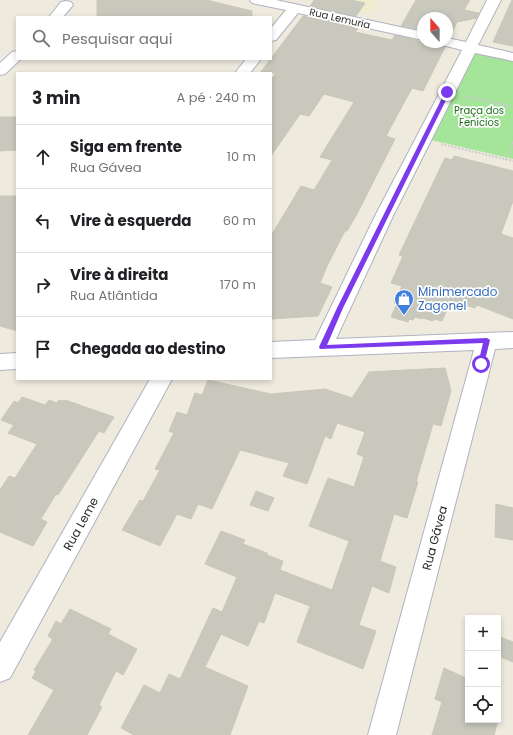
<!DOCTYPE html>
<html lang="pt">
<meta charset="utf-8">
<style>
:root{--surface:#fff;--page:#f6f6f6;--text:#202124;--muted:#757577;--line:#e0e0e0}
body{margin:0;font-family:Poppins,sans-serif;background:var(--page);color:var(--text)}
.controls{position:absolute;right:12px;bottom:12px;display:grid;overflow:hidden;border-radius:0px;box-shadow:0 2px 6px #0003}
.controls button{width:36px;height:36px;display:grid;place-items:center;padding:0;border:0;border-bottom:1px solid var(--line);background:var(--surface);color:var(--text);font:20px sans-serif}
.compass{position:absolute;left:417px;top:12px;width:36px;height:36px;border-radius:50%;background:var(--surface);box-shadow:0 2px 6px #0003;rotate:339deg}
.stop{position:absolute;width:12px;height:12px;margin:-9px;border:3px solid #7c3aed;border-radius:50%;background:#fff}
.stop.end{background:#7c3aed;border-color:#fff;box-shadow:0 1px 4px #0008}
.list{margin:0;padding:0;list-style:none}
h2{display:flex;justify-content:space-between;align-items:center;height:52px;margin:0;padding:0 16px;font-size:17px}
h2 small{font-size:13px;font-weight:400;color:var(--muted)}
.list li{display:grid;grid-template-columns:26px 1fr auto;gap:12px;align-items:center;box-sizing:border-box;height:64px;padding:0 16px;border-top:1px solid var(--line)}
.list b{display:block;font-size:15px;white-space:nowrap}
.list p{margin:0;font-size:13px;white-space:nowrap;color:var(--muted)}
.list em{font-size:13px;font-style:normal;color:var(--muted)}
.icon{flex:none;width:22px;height:22px;fill:none;stroke:currentColor;stroke-width:2;stroke-linecap:round;stroke-linejoin:round}
.map{position:relative;flex:none;width:513px;height:735px;overflow:hidden}
.search{position:absolute;background:var(--surface);box-shadow:0 2px 6px #0003;left:16px;top:16px;width:256px;height:44px;display:flex;align-items:center;gap:10px;box-sizing:border-box;padding:0 14px;border-radius:0px;color:var(--muted);font-size:15px}
.panel{position:absolute;background:var(--surface);box-shadow:0 2px 6px #0003;left:16px;top:72px;width:256px;height:308px;border-radius:0px}
.map>svg:first-child{display:block}
.education{fill:#efebce}
.green{fill:#a4e59a}
.building{fill:#c9c8bd;stroke:#cac7b8}
.lines{fill:none;stroke-linecap:round;stroke-linejoin:round}
.minor-casing{stroke:#b2b2c0;stroke-width:2}
.path{stroke:#ccc;stroke-width:2;stroke-dasharray:2 1.5;stroke-linecap:butt}
.minor{fill:#fff;fill-rule:evenodd}
.route{fill:#7c3aed}
.labels{text-anchor:middle;stroke-width:3.5;stroke-linejoin:round;paint-order:stroke}
.far-street-label{font-size:10px;fill:#2c2c2c;stroke:#fff}
.far-park-label{font-size:10px;fill:#1a6c19;stroke:#fff}
.shop-label{font-size:12px;fill:#366cbe;stroke:#fff;text-anchor:start}
.street-label{font-size:12px;fill:#2c2c2c;stroke:#fff}
</style>
<div class="map">
<svg width="513" height="735" viewBox="0 0 513 735">
<rect width="100%" height="100%" fill="#eeeade"/>
<path class="education" d="M303,0H381L370,15Z"/>
<path class="green" d="M473,50L513,59V159L427,139Z"/>
<path class="building" d="M97,0H206L252,11V17H97Z
M314,0H351L365,3L356,16L310,6Z
M416,0H470L464,10L479,13L477,18L457,22L450,37H447V18H423V30L401,26Z
M512,0H513V46L493,42Z
M303,16L350,26L358,29L355,32L392,40L395,35L423,42H439L441,46L445,47L423,91L412,88L386,136L395,139L357,214L347,231H345L328,264L320,283L332,287L318,316L271,319V236L301,186L314,190L332,160L320,157L354,102L324,94L309,116L300,114L271,156V80L276,73H260Z
M0,117H17V150L0,151Z
M454,156L513,171V201L501,234L513,238V319L477,305L475,308L459,303L456,310L448,307L442,321L434,319L433,321L423,318L422,319L415,317L413,320L409,319L408,322L391,317L397,304L394,303L402,286L391,283L403,256L399,255L445,158L452,160Z
M0,196H17V331L0,326Z
M445,368L451,391L441,426L433,424L416,482H418L407,518L394,514L380,561L396,567L389,593L372,586L359,625L376,631L363,669L297,642L310,606L275,593L264,623L259,621L248,646L221,634L205,667L248,686L230,735H134L121,728L144,685L160,693L169,674L180,679L213,608L222,612L237,577L205,564L221,531L245,540L243,544L267,553V555L283,561L280,570L332,590L349,541L309,526L328,478L354,487L364,457L357,454L365,432L337,423L331,439L325,436L307,484L283,476L289,463L240,450L212,509L198,504L191,519L177,514L160,546L122,530L140,500L143,501L160,470L155,469L174,433L169,431L177,412L187,415L195,393L202,395L208,380L271,394L325,389L352,398L369,372Z
M22,397L45,405L49,400L57,403L59,400L64,401L65,400L114,417L104,433L99,431L58,495L56,494L41,519L47,522L33,546L0,532V490L9,476L15,478L37,444L8,433L14,425L1,420L14,401L18,403Z
M256,491L274,498L268,511L250,505Z
M496,504L513,508V540L495,537Z
M70,609L111,629L108,634L137,649L123,675L116,671L99,705L102,707L87,735H28L54,690L32,678L36,671L34,670L53,639L48,636L56,621L61,624Z
M498,636L513,642V662L498,656Z
M444,668L468,679V720H498L494,735H432L442,702L435,699Z"/>
<g class="lines">
<defs>
<path id="minor" d="M250,0H276L423,32V40L298,13L276,40L271,41V28L286,10L252,3Z
M487,0H501L478,45L513,53V61L475,53L393,216L336,339L513,332V348L495,349L396,735H368L474,350L271,358V342L315,340L375,216L462,50L442,45L440,42H447V38L466,42Z
M66,1L71,2L73,5L63,17H49L61,2Z
M17,51V59H21L5,74L0,75V63L12,52Z
M246,59H261L250,73H235Z
M17,353V369L0,370V354Z
M150,379H172L10,678L0,682V642Z"/>
</defs>
<use href="#minor" class="minor-casing"/>
<path class="path" d="M465,96L513,107
M441,144L513,161
M506,160L513,142"/>
<use href="#minor" class="minor"/>
</g>
<path class="route" d="M447,90L450,92L343,308L327,345L487,338L490,340L484,364L481,366L478,364L483,343L320,349L319,347L337,308L445,92Z"/>
<defs>
<symbol id="shop-pin" viewBox="-11 -11 22 30"><path d="M0 17L-7.5 6A9.5 9.5 0 1 1 7.5 6Z" fill="#3f7fe0" stroke="#fff"/><path d="M-5-2.5h2.3a2.7 3.5 0 0 1 5.4 0H5L5.5 6h-11ZM-1.5-2.5h3a1.5 2.3 0 0 0-3 0Z" fill="#fff"/></symbol>
</defs>
<g fill-rule="evenodd">
<use href="#shop-pin" x="393" y="288" width="22" height="30"/>
</g>
<g class="labels">
<g class="far-street-label">
<text transform="translate(340 18) rotate(13)" y="4">Rua Lemuria</text>
</g>
<g class="far-park-label">
<text x="479" y="114">Praça dos<tspan x="479" dy="12">Fenícios</tspan></text>
</g>
<g class="shop-label">
<text x="418" y="296">Minimercado<tspan x="418" dy="14">Zagonel</tspan></text>
</g>
<g class="street-label">
<text transform="translate(81 524) rotate(-61)" y="4">Rua Leme</text>
<text transform="translate(435 538) rotate(-75)" y="4">Rua Gávea</text>
</g>
</g>
</svg>
<div class="controls">
<button>+</button>
<button>−</button>
<button><svg class="icon" aria-label="locate" viewBox="0 0 24 24"><circle cx="12" cy="12" r="6"/><path d="M12 2v4M12 18v4M2 12h4M18 12h4"/></svg></button>
</div>
<svg class="compass" viewBox="-18 -18 36 36"><path d="M0-13l5 13h-10z" fill="#e53935"/><path d="M0 13l5-13h-10z" fill="#757577"/></svg>
<div class="stop" style="left:481px;top:364px"></div>
<div class="stop end" style="left:447px;top:92px"></div>
<div class="search"><svg class="icon" aria-label="search" viewBox="0 0 24 24"><circle cx="10" cy="10" r="6"/><path d="M15 15l6 6"/></svg>Pesquisar aqui</div>
<section class="panel">
<h2>3 min<small>A pé · 240 m</small></h2>
<ul class="list">
<li><svg class="icon" aria-label="ahead" viewBox="0 0 24 24"><path d="M12 20V5M6 11l6-6 6 6"/></svg><div><b>Siga em frente</b><p>Rua Gávea</p></div><em>10 m</em></li>
<li><svg class="icon" aria-label="left" viewBox="0 0 24 24"><path d="M17 20v-9H6M10 6l-5 5 5 5"/></svg><div><b>Vire à esquerda</b></div><em>60 m</em></li>
<li><svg class="icon" aria-label="right" viewBox="0 0 24 24"><path d="M7 20v-9h11M14 6l5 5-5 5"/></svg><div><b>Vire à direita</b><p>Rua Atlântida</p></div><em>170 m</em></li>
<li><svg class="icon" aria-label="arrive" viewBox="0 0 24 24"><path d="M6 21V4h12l-3 4 3 4H6"/></svg><div><b>Chegada ao destino</b></div></li>
</ul>
</section>
</div>
